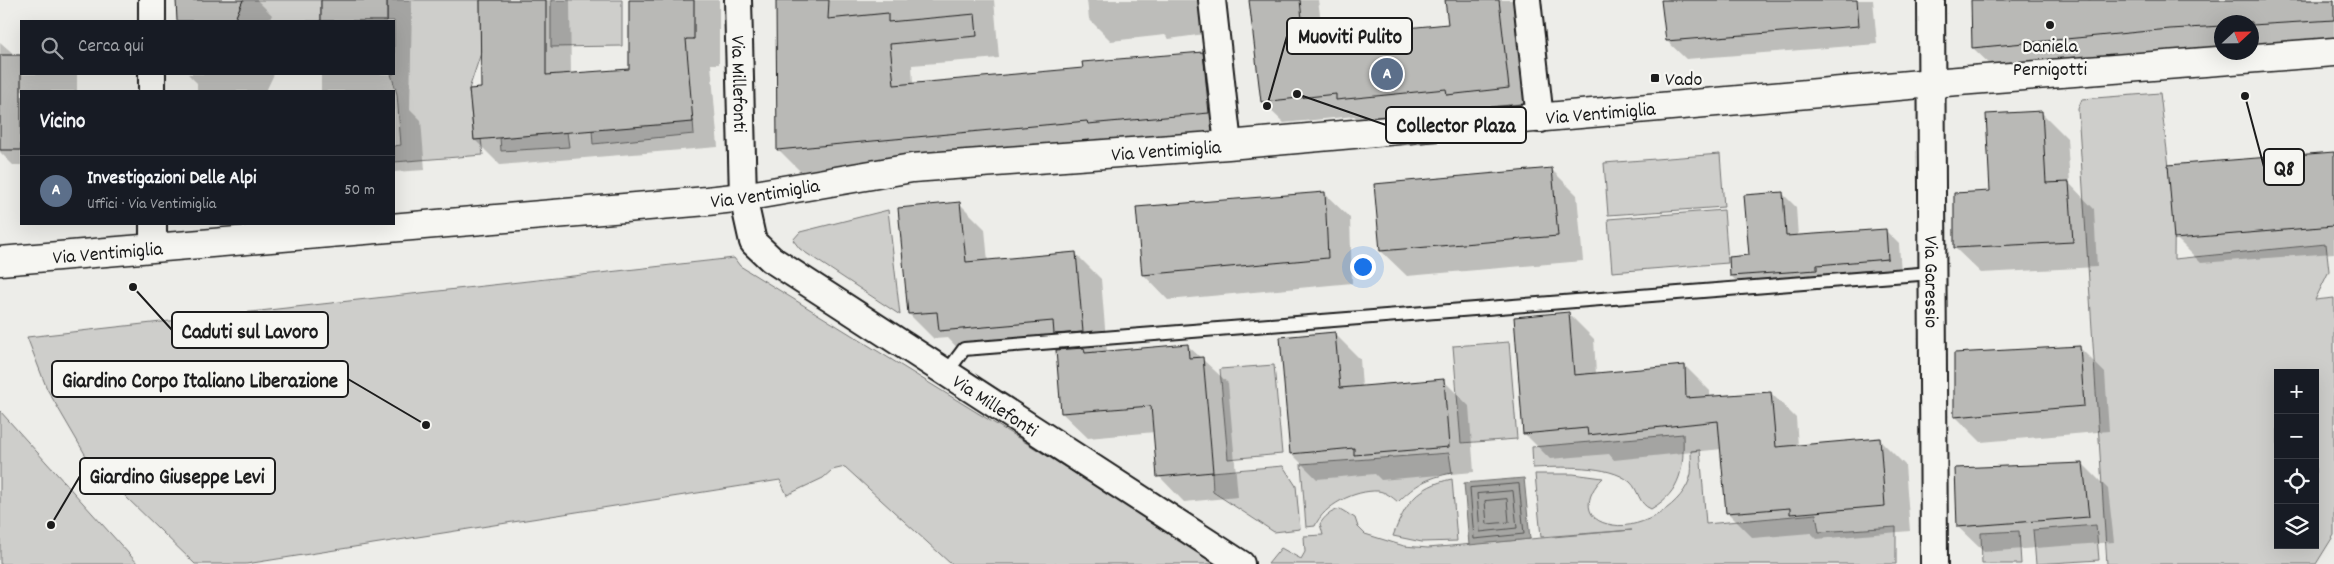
<!DOCTYPE html>
<html lang="it">
<meta charset="utf-8">
<style>
:root{--surface:#171b24;--page:#20242c;--text:#f1f3f6;--muted:#9ea1a6;--line:#363941;--accent:#919294}
body{margin:0;font-family:Dekko,sans-serif;background:var(--page);color:var(--text)}
.controls{position:absolute;right:15px;bottom:15px;display:grid;overflow:hidden;border-radius:0px;box-shadow:0 5px 20px #0002}
.controls button{width:45px;height:45px;display:grid;place-items:center;padding:0;border:0;border-bottom:1px solid var(--line);background:var(--surface);color:var(--text);font:25px sans-serif}
.compass{position:absolute;left:2214px;top:15px;width:45px;height:45px;border-radius:50%;background:var(--surface);box-shadow:0 5px 20px #0002;rotate:68deg}
.you{position:absolute;left:1362px;top:266px;width:18px;height:18px;margin:-12px;border:4px solid #fff;border-radius:50%;background:#1a73e8;box-shadow:0 0 0 8px #1a73e833}
.badge{display:grid;place-items:center;width:32px;height:32px;border-radius:50%;background:var(--accent);color:#fff;font-size:16px;font-weight:700}
.pin{position:absolute;translate:-50% -50%;border:2px solid #fff;box-shadow:0 1px 5px #0006}
.list{margin:0;padding:0;list-style:none}
h2{display:flex;justify-content:space-between;align-items:center;height:65px;margin:0;padding:0 20px;font-size:21px}
h2 small{font-size:16px;font-weight:400;color:var(--muted)}
.list li{display:grid;grid-template-columns:32px 1fr auto;gap:15px;align-items:center;box-sizing:border-box;height:70px;padding:0 20px;border-top:1px solid var(--line)}
.list b{display:block;font-size:19px;white-space:nowrap}
.list p{margin:0;font-size:16px;white-space:nowrap;color:var(--muted)}
.list em{font-size:16px;font-style:normal;color:var(--muted)}
.icon{flex:none;width:28px;height:28px;fill:none;stroke:currentColor;stroke-width:2;stroke-linecap:round;stroke-linejoin:round}
.map{position:relative;flex:none;width:2334px;height:564px;overflow:hidden}
.search{position:absolute;background:var(--surface);box-shadow:0 5px 20px #0002;left:20px;top:20px;width:375px;height:55px;display:flex;align-items:center;gap:12px;box-sizing:border-box;padding:0 18px;border-radius:0px;color:var(--muted);font-size:19px}
.panel{position:absolute;background:var(--surface);box-shadow:0 5px 20px #0002;left:20px;top:90px;width:375px;height:135px;border-radius:0px}
.map>svg:first-child{display:block}
.green{fill:#cececb;stroke:#757574;fill-rule:evenodd}
.water{fill:#a6a6a3;stroke:#6f6f6d}
.shadow{fill:#0003}
.lines{fill:none;stroke-linecap:round;stroke-linejoin:round}
.shore{stroke:#535352;stroke-width:1}
.building{fill:#b9b9b6;stroke:#1c1c1c}
.lane-casing{stroke:#1c1c1c;stroke-width:16}
.street-casing{stroke:#1c1c1c;stroke-width:30}
.secondary-casing{stroke:#1c1c1c;stroke-width:31}
.lane{stroke:#f6f6f2;stroke-width:12}
.street{stroke:#f6f6f2;stroke-width:26}
.secondary{stroke:#f6f6f2;stroke-width:28}
.poi-dot{fill:#1c1c1c;stroke:#f6f6f2;stroke-width:2}
.labels{text-anchor:middle;stroke-width:4.5;stroke-linejoin:round;paint-order:stroke}
.poi-label{font-size:20px;fill:#1c1c1c;stroke:#f6f6f2}
.street-label{font-size:20px;fill:#1c1c1c;stroke:#f6f6f2}
.leader{fill:none;stroke:#1c1c1c;stroke-width:2}
.callout-dot{fill:#1c1c1c;stroke:#f6f6f2;stroke-width:2}
.callout{fill:#f6f6f2;stroke:#1c1c1c;stroke-width:2}
.callout-label{font-size:21px;text-anchor:middle;font-weight:bold;fill:#1c1c1c}
</style>
<div class="map">
<svg width="2334" height="564" viewBox="0 0 2334 564">
<rect width="100%" height="100%" fill="#edede9"/>
<filter id="ink" filterUnits="userSpaceOnUse"><feTurbulence type="fractalNoise" baseFrequency=".02" numOctaves="2"/><feDisplacementMap in="SourceGraphic" scale="10" xChannelSelector="R" yChannelSelector="G"/><feConvolveMatrix kernelMatrix="1 2 1 2 8 2 1 2 1" color-interpolation-filters="sRGB"/></filter>
<g filter="url(#ink)">
<path class="green" d="M243,0H321V21H234Z
M387,0H480L481,53L469,89L474,140L481,139L483,155L394,162V146L401,145L397,94L391,74H394V21H387Z
M551,0H622V46L551,47Z
M2160,93C2166,148 2176,204 2174,259L2326,244L2329,271L2315,300L2334,298V535L2316,564H2107L2078,109L2082,99ZM2278,373H2315V545H2278Z
M693,120L694,134L593,144L592,130Z
M567,132L569,147L501,151L500,137Z
M1720,154L1724,207L1608,215L1604,163Z
M888,210L900,315L800,249L793,240L800,232Z
M1724,210L1728,263L1612,272L1608,219Z
M734,258L740,266L1222,564H951L845,467L832,470L823,478L787,495L780,480L246,564H195L89,461L47,389L27,337Z
M1509,342L1517,439L1461,443L1453,346Z
M1274,365L1282,454L1228,459L1220,369Z
M0,411L138,564H0Z
M1683,434C1684,467 1682,491 1651,509C1638,504 1639,490 1630,482C1610,464 1558,467 1533,468L1532,447Z
M1700,450L1706,524L1816,514L1819,532L1896,527V564H1268L1281,548L1301,559L1305,552L1304,536L1323,535L1320,524C1325,516 1330,512 1340,509L1355,518L1358,527L1365,534L1404,546L1428,548L1632,530L1541,537L1535,474H1573L1603,478C1584,496 1582,521 1613,525C1642,530 1685,504 1691,474C1692,467 1691,458 1691,451Z
M1449,453L1452,473C1427,478 1416,484 1398,502C1392,497 1386,492 1378,491C1355,490 1324,505 1315,526L1306,527L1301,464Z
M1283,466L1296,486L1300,529L1274,532L1213,492L1212,472Z
M1452,479L1457,541L1422,542L1393,536C1405,504 1417,486 1452,479Z
M2096,525L2099,560L2036,564L2033,530Z
M2019,531L2021,564H1982L1981,533Z"/>
<path class="water" d="M1524,478L1530,539L1469,545L1464,483Z"/>
<path class="shadow" d="M178,0H257L272,15L269,21H178Z
M323,0H412L410,109L421,120L425,170L394,172V91H321V74H394V21H322Z
M481,0H570L571,75L630,70V0H719V64H711L718,147L500,165L475,140L482,89Z
M778,0H994L999,58L912,65L913,85L1084,70L1202,53L1224,75L1231,135L1109,143L800,171L778,149Z
M1087,0H1215L1219,32L1169,39L1165,35L1111,41L1089,19Z
M1250,0H1318L1323,37L1449,25L1446,0H1517L1530,109L1470,116L1464,110L1359,121L1354,116L1284,123L1262,102Z
M1663,0H1873L1877,44L1686,59L1667,41Z
M1972,0H2334V44L2252,48V22H2222V50L1996,70L1973,48Z
M0,42L16,56H21V74H77V91H21V165H13L0,152Z
M188,74H274L266,91H197V83Z
M2042,113L2067,138L2070,184L2094,209L2097,267L1981,273L1955,248Z
M2334,153V253L2201,263L2176,238Z
M1552,170L1577,195L1583,261L1407,276L1381,251Z
M1324,193L1350,218L1352,283L1168,300L1143,274Z
M1782,193L1796,207L1798,237L1885,230L1899,244L1901,273L1745,289L1731,276L1750,257Z
M960,204L985,229L988,262L1076,254L1101,279L1107,352L1187,345L1228,383L1238,497L1184,502L1159,476L1155,432L1088,438L1062,413L1072,350L1069,347L965,356L948,338L934,339L909,314Z
M1568,313L1594,339L1596,374L1685,366L1710,391V398L1771,393L1796,418L1798,446L1879,439L1905,465L1910,531L1817,539L1811,533L1753,538L1727,512L1722,449L1614,460L1609,454L1550,459L1524,433Z
M1335,334L1360,359L1362,387L1443,380L1469,406L1474,472L1381,480L1375,474L1317,479L1291,453Z
M2079,347L2105,373L2109,431L1981,442L1955,416Z
M2083,464L2108,489L2114,542L1984,552L1958,527Z"/>
<g class="lines">
<path class="shore" d="M1519,484L1524,534L1474,539L1470,488Z
M1513,491L1517,528L1480,532L1477,494Z
M1507,499L1509,522L1487,524L1485,501Z"/>
</g>
<path class="building" d="M176,0H243L234,21H177Z
M321,0H387V21H321Z
M480,0H546V75L629,69V0H694V39H686L693,122L474,140L469,89L481,88Z
M776,0H829L828,19L888,13V22L975,14L977,36L890,44L894,85L1083,68L1082,62L1203,52L1209,113L1088,124L1087,121L777,150Z
M1249,0H1300L1304,38L1448,24L1445,0H1499L1509,88L1447,95L1446,89L1336,100V94L1261,102Z
M1661,0H1857L1859,26L1666,41Z
M1971,0H2334V20L2252,25V22H2222V26L2170,29L1972,48Z
M0,55H21V150H0Z
M2042,111L2046,183L2069,182L2073,242L1954,248V193L1990,191L1986,114Z
M2334,152V226L2174,239L2168,165Z
M1552,168L1558,236L1380,251L1374,184Z
M1325,192L1328,258L1142,275L1136,207Z
M1783,192L1786,236L1886,229L1888,259L1817,265V270L1730,276L1729,257L1749,255L1744,195Z
M960,202L966,262L1076,252L1083,332L1054,334L1053,321L939,331L937,312L908,314L898,208Z
M1569,312L1574,375L1685,365L1686,398L1771,392L1776,447L1880,438L1885,506L1790,514V508L1726,513L1718,421L1588,435L1587,428L1523,434L1514,317Z
M1335,332L1340,388L1444,379L1449,447L1354,455V448L1290,454L1280,337Z
M1188,344L1189,358L1203,357L1213,472L1157,477L1151,406L1061,413L1056,350L1084,348L1085,353Z
M2080,346L2084,406L1954,417V353Z
M2083,463L2089,517L1957,527L1955,468Z"/>
<g class="lines">
<defs>
<path id="lane" d="M947,372L964,349L1932,273"/>
<g id="street">
<path d="M152,0V21"/>
<path id="s1" d="M738,0L743,197L753,242L771,259L1241,564"/>
<path d="M1212,0L1228,145"/>
<path d="M1527,0L1540,119"/>
<path id="s2" d="M1931,0L1934,564"/>
<path d="M152,74V91"/>
<path d="M153,224V248"/>
</g>
<g id="secondary">
<path id="s3" d="M0,261L707,201L743,197L912,168L1228,145L1932,83L2334,52"/>
</g>
</defs>
<use href="#lane" class="lane-casing"/>
<use href="#street" class="street-casing"/>
<use href="#secondary" class="secondary-casing"/>
<use href="#lane" class="lane"/>
<use href="#street" class="street"/>
<use href="#secondary" class="secondary"/>
</g>
</g>
<g class="poi-dot">
<circle cx="2050" cy="25" r="5"/>
<rect x="1650" y="73" width="10" height="10" rx="2.5"/>
</g>
<g class="labels">
<g class="poi-label">
<text x="2050" y="52">Daniela<tspan x="2050" dy="23">Pernigotti</tspan></text>
<text x="1665" y="85" text-anchor="start">Vado</text>
</g>
<g class="street-label">
<text dy="7" stroke="none"><textPath href="#s1" startOffset="84">Via Millefonti</textPath></text>
<text dy="7" stroke="none"><textPath href="#s3" startOffset="1608">Via Ventimiglia</textPath></text>
<text dy="7" stroke="none"><textPath href="#s3" startOffset="1172">Via Ventimiglia</textPath></text>
<text dy="7" stroke="none"><textPath href="#s3" startOffset="768">Via Ventimiglia</textPath></text>
<text dy="7" stroke="none"><textPath href="#s3" startOffset="108">Via Ventimiglia</textPath></text>
<text dy="7" stroke="none"><textPath href="#s2" startOffset="282">Via Garessio</textPath></text>
<text dy="7" stroke="none"><textPath href="#s1" startOffset="536">Via Millefonti</textPath></text>
</g>
</g>
<path class="leader" d="M1267 106L1287 36M1297 94L1386 125M2245 96L2264 167M133 287L172 330M426 425L348 379M51 525L80 476"/>
<g class="callout-dot">
<circle cx="1267" cy="106" r="5"/>
<circle cx="1297" cy="94" r="5"/>
<circle cx="2245" cy="96" r="5"/>
<circle cx="133" cy="287" r="5"/>
<circle cx="426" cy="425" r="5"/>
<circle cx="51" cy="525" r="5"/>
</g>
<g class="callout">
<rect x="1287" y="18" width="125" height="36" rx="5"/>
<rect x="1386" y="107" width="140" height="36" rx="5"/>
<rect x="2264" y="149" width="40" height="36" rx="5"/>
<rect x="172" y="312" width="156" height="36" rx="5"/>
<rect x="52" y="361" width="296" height="36" rx="5"/>
<rect x="80" y="458" width="195" height="36" rx="5"/>
</g>
<g class="callout-label">
<text x="1350" y="43">Muoviti Pulito</text>
<text x="1456" y="132">Collector Plaza</text>
<text x="2284" y="175">Q8</text>
<text x="250" y="338">Caduti sul Lavoro</text>
<text x="200" y="387">Giardino Corpo Italiano Liberazione</text>
<text x="177" y="483">Giardino Giuseppe Levi</text>
</g>
</svg>
<div class="controls">
<button>+</button>
<button>−</button>
<button><svg class="icon" aria-label="locate" viewBox="0 0 24 24"><circle cx="12" cy="12" r="6"/><path d="M12 2v4M12 18v4M2 12h4M18 12h4"/></svg></button>
<button><svg class="icon" aria-label="layers" viewBox="0 0 24 24"><path d="M12 4l9 5-9 5-9-5zM3 14l9 5 9-5"/></svg></button>
</div>
<svg class="compass" viewBox="-18 -18 36 36"><path d="M0-13l5 13h-10z" fill="#e53935"/><path d="M0 13l5-13h-10z" fill="#9ea1a6"/></svg>
<div class="you"></div>
<div class="pin badge" style="left:1387px;top:74px;background:#5c6f8a">A</div>
<div class="search"><svg class="icon" aria-label="search" viewBox="0 0 24 24"><circle cx="10" cy="10" r="6"/><path d="M15 15l6 6"/></svg>Cerca qui</div>
<section class="panel">
<h2>Vicino<small></small></h2>
<ul class="list">
<li><span class="badge" style="background:#5c6f8a">A</span><div><b>Investigazioni Delle Alpi</b><p>Uffici · Via Ventimiglia</p></div><em>50 m</em></li>
</ul>
</section>
</div>
